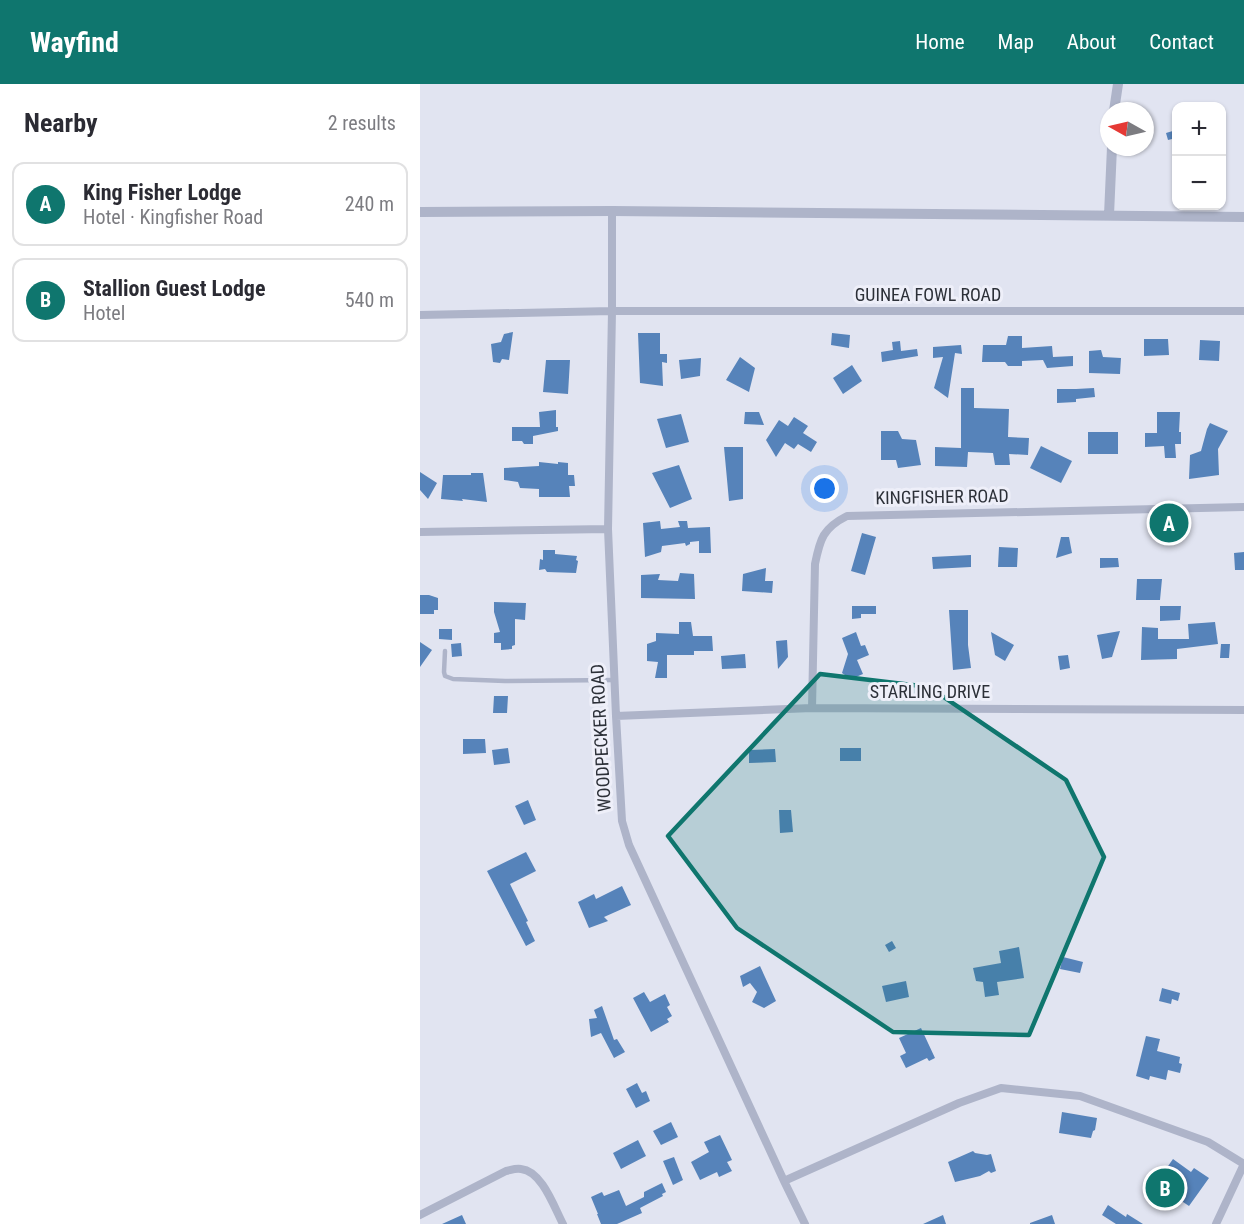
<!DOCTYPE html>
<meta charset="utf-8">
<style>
:root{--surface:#fff;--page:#f2f2f3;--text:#2b2b33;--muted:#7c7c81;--line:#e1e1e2;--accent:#0f766e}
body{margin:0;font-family:"Roboto Condensed",sans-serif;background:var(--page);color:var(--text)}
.controls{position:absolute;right:18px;top:18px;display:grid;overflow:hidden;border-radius:12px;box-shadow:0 2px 4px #0004}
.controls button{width:54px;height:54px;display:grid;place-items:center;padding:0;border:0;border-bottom:2px solid var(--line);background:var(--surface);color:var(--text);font:30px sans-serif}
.compass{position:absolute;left:680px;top:18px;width:54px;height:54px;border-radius:50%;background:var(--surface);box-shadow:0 2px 4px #0004;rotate:278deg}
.you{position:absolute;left:405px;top:405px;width:21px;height:21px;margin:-15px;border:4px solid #fff;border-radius:50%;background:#1a73e8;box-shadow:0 0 0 9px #1a73e833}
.badge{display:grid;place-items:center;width:39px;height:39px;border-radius:50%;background:var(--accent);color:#fff;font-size:20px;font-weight:700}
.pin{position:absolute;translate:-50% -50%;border:3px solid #fff;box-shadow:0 2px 6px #0006}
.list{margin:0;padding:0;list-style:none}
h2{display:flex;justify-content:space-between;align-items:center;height:78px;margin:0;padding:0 24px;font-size:26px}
h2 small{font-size:20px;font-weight:400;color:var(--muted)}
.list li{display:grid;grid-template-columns:39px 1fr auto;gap:18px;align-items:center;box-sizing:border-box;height:84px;margin:0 12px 12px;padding:0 12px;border:2px solid var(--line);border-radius:12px}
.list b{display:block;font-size:22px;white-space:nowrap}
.list p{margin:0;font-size:20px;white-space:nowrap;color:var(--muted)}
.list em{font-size:20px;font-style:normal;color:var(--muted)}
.map{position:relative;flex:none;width:824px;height:1140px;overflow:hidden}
header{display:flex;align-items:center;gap:36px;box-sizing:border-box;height:84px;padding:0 30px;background:var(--accent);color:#fff}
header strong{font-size:28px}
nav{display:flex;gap:33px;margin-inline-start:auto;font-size:21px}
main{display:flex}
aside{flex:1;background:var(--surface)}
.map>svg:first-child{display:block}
.building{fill:#5683ba}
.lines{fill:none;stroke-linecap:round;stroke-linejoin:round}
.service{stroke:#aeb4c9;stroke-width:4.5}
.minor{stroke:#aeb4c9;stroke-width:8}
.tertiary{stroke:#aeb4c9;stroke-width:10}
.marked{fill:#0f766e;fill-opacity:0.2;stroke:#0f766e;stroke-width:4.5;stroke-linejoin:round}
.labels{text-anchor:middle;stroke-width:6;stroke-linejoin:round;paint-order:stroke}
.street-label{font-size:18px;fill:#2c3038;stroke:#eeeff9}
</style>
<header>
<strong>Wayfind</strong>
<nav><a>Home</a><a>Map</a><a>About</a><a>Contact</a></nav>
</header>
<main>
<aside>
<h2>Nearby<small>2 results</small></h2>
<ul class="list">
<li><span class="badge">A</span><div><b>King Fisher Lodge</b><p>Hotel · Kingfisher Road</p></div><em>240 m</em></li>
<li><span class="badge">B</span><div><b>Stallion Guest Lodge</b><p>Hotel</p></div><em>540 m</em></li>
</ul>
</aside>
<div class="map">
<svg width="824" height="1140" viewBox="0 0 824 1140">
<rect width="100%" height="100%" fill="#e1e4f1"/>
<path class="building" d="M756,46V54L748,56L746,49Z
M93,248L89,276L82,275L80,279L73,278L71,260L81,258L84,250Z
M218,249H240V270H247V279L242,278L243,302L220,299Z
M412,249L430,251L429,264L411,261Z
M588,252H602V264L632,262L633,273L653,272V282L627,284L623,276L602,277V282H588L585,278H562L563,261H586Z
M724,255H748L749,271L724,272Z
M780,256L800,257L799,277L779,276Z
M480,257L481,267L497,265L498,272L462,278L461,268L473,266L472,258Z
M541,261L542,270L535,269L528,314L514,304L523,273L513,274V263Z
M681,266L683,273L701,274L700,290L669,289V267Z
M320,273L335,284L329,308L306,296Z
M281,274L280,292L261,295L259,276Z
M126,276H150L148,310L123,308Z
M432,281L442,297L423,310L413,294Z
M541,304H554V324L589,325L588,353L609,354L608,371L589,370L590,381H575L573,369L548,368L547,383L515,382V363L541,364Z
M674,304L675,313L656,315V318L637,319V305H656Z
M136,326V343H138V347L113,352V360H104L102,357H92V343H120L119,328Z
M325,328H339L344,341L324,340Z
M737,328H760L759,348H761V360H755L756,374H745L744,362L725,363V349H737Z
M261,330L269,358L246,364L237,335Z
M374,333L388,342L383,349L397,358L391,368L378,360L374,365L365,359L356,373L346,356L359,336L368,342Z
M790,339L808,347L798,365L799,391L769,395L770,371L781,367L787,345Z
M461,347H478L482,355L496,356L501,381L478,384L476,376H461Z
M668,348H698V370H668Z
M621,362L652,377L641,399L610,384Z
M304,363H323V415L309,417Z
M119,378L138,380V378L148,379V391H154L155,402H149L150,413H119V405L100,404L98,398L84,396V384L119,382Z
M259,381L272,415L250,424L232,389Z
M0,388L17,399L8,415L0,406Z
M51,389H63L67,418L42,415L43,417L21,415L23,391H51Z
M240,437L241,445L260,443L258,437H267L268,444L290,443L291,469H279V457L270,458V460L266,462L265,459L242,462L241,468L225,473L223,439Z
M442,449L456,453L445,491L431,487Z
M641,453H649L652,469L636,474Z
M579,463L598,464L597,483H578Z
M123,466H135V470L157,472L156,476L158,477L156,489L127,488L125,485L119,486L120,475L123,476Z
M824,468V486H815L814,469Z
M551,471V483L513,485L512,473Z
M680,474H698L699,483L680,484Z
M346,484L345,497H353L352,509L322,507L323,490Z
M260,489L274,490L275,515L221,514V491L240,490L238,496L258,497Z
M717,495H742L740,516H716Z
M0,511H9L18,514V526H14V530H0Z
M74,518L106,519L105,536L95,535V561L92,562V565L81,566V559H74V549L80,548L74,528Z
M432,522H456V530H441V534L432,535Z
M740,522H761L760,536L740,537Z
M529,526H548V561L551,584L533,586Z
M259,538H271L273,552H292L293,567H274V571H247V594H235L238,578L227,577V560L236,557V549L259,550Z
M795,538L798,560L757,565V575L721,576L722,543L738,544V555H769L768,540Z
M19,545H32V556L19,555Z
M700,547L692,573L682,575L677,551Z
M436,548L441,562L445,561L449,571L437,576L443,590L431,595L422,589L428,570L422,554Z
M571,548L594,561L585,577L575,571Z
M367,556L368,573L358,585L356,557Z
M0,558L12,566L0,583Z
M41,559L42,572L32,573L31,560Z
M801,560H810L809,574H800Z
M325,570L326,584L302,585L301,572Z
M648,571L650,584L640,586L638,572Z
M74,612H88L87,629H73Z
M43,655H65L66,669L43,670Z
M88,664L90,679L74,681L72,666Z
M420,664H441V677H420Z
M355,665L356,678L329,679V666Z
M108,716L116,736L104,741L95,722Z
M359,726H371L373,748L360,749Z
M106,768L116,787L90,800L108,837L106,838L115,857L106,862L67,787Z
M202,802L211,821L184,833L188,837L169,844L158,818L174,810L176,815Z
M472,857L476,864L469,868L465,861Z
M599,863L604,894L577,898L579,911L565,913L563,898L556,897L553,884L581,879L579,867Z
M643,873L663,878L660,889L640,885Z
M340,882L356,917L344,924L332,918L337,908L330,899L323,903L320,892Z
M486,897L489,913L466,918L462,902Z
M742,904L760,909L758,917L752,915L751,920L739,917Z
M224,908L230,918L245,910L250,921L247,923L252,932L247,935L249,938L231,948L213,914Z
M182,922L194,956L197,955L205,968L194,974L181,949L171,953L169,935L177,934L174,926Z
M501,944L515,974L509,977L507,974L486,984L480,972L486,969L479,954Z
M726,952L740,955L737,967L760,973L759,979L762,980L760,989L748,986L746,996L730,992L729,996L716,992Z
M217,999L222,1009L226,1007L230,1017L216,1024L206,1005Z
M642,1028L677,1034L675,1046L673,1047L671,1054L639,1049Z
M251,1038L258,1053L241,1061L233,1047Z
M300,1051L312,1076L307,1078L312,1087L299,1093L297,1088L280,1096L271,1078L289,1068L284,1058Z
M218,1056L226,1072L201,1085L193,1069Z
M553,1067L555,1069L567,1071L571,1070L576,1087L571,1089L569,1087L560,1092L535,1098L528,1078Z
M254,1073L263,1096L253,1101L243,1077Z
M753,1075L771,1088L774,1084L789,1094L769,1122L757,1114L754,1117L728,1098L734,1091L739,1095Z
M242,1099L246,1108L242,1110L243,1112L220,1124L222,1129L197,1140H181L177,1130H178L171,1113L182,1108L184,1112L199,1106L206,1122L224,1113V1108Z
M688,1121L706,1133L707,1130L723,1140H696L682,1131Z
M42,1131L46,1140H22Z
M523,1131L526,1140H503Z
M632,1131L635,1140H610V1139Z"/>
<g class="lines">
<path class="service" d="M25,567L24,588L25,592L33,595L85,597L194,596"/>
<path class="minor" d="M192,127V227L188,445L196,632L202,737L209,761L364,1097L385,1140
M0,231L192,227H824
M0,448L188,445
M392,624L395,480C400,455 403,444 427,432L824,423
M196,632L392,624L824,626
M364,1097L539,1019L581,1004L660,1012L788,1058L824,1080L796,1140
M0,1131L86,1087C91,1086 96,1084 101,1085C122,1087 134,1123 143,1140"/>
<path class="tertiary" d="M694,27L698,0
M0,128L192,127L824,133
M689,131L692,63"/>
</g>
<path class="marked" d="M400,590L509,603L646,696L684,773L609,951L473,948L317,844L248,752Z"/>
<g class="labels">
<g class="street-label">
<text x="508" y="217">GUINEA FOWL ROAD</text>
<text transform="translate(522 413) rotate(-1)" y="6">KINGFISHER ROAD</text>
<text x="510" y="614">STARLING DRIVE</text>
<text transform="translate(181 654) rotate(-93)" y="6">WOODPECKER ROAD</text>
</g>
</g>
</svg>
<div class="controls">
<button>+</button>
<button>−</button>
</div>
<svg class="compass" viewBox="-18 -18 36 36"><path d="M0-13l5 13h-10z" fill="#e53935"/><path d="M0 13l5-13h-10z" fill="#7c7c81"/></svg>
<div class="you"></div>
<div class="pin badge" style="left:749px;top:439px">A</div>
<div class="pin badge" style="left:745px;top:1104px">B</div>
</div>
</main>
